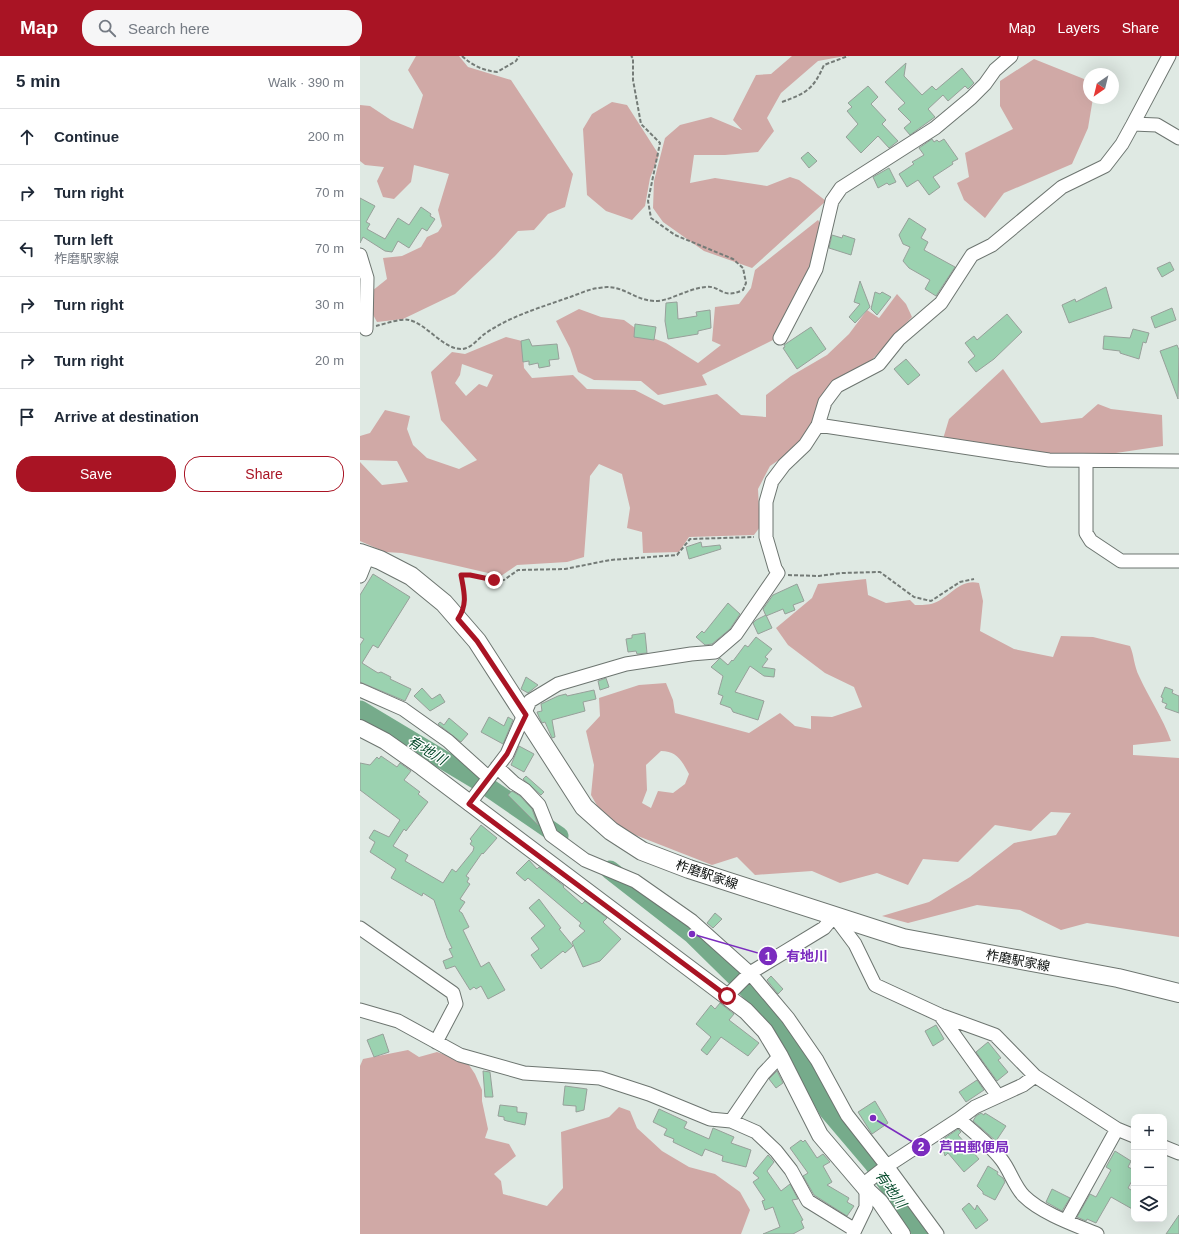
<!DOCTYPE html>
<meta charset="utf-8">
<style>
:root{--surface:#fff;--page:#f6f6f7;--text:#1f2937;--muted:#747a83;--line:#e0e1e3;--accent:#a91424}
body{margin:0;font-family:Helvetica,"Noto Sans JP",sans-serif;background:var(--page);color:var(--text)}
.controls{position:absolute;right:12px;bottom:12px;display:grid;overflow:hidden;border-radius:8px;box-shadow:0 4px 16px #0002}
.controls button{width:36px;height:36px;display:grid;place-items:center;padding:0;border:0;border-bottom:1px solid var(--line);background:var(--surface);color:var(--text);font:20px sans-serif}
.compass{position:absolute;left:723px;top:12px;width:36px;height:36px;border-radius:50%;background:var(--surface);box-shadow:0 4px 16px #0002;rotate:215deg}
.stop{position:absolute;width:12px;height:12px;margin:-9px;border:3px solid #a91424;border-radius:50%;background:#fff}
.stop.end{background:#a91424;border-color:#fff;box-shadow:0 1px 4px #0008}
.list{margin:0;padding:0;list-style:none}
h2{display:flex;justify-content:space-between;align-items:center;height:52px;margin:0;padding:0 16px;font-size:17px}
h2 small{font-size:13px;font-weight:400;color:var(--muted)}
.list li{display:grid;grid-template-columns:26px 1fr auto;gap:12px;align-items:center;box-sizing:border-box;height:56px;padding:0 16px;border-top:1px solid var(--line)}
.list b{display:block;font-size:15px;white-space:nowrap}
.list p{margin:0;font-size:13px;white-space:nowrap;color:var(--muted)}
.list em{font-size:13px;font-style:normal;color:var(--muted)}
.actions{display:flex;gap:8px;padding:12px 16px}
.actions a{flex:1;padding:9px 0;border:1px solid var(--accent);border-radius:16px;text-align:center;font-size:14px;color:var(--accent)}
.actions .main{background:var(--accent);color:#fff}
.icon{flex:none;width:22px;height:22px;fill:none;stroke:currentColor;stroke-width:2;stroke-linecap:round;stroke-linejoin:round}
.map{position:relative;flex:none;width:819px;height:1178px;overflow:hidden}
header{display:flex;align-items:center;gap:24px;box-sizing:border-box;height:56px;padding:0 20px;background:var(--accent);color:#fff}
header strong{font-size:19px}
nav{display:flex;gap:22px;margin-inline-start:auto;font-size:14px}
.search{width:280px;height:36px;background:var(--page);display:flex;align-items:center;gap:10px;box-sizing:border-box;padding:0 14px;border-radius:16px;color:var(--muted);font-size:15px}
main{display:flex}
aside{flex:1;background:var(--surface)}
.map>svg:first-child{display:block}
.green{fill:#d0a9a6;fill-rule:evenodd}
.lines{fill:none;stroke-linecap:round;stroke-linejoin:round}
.river{stroke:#76ab8b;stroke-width:19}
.building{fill:#9bd2b0;stroke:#97a09a}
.minor-casing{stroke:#6d7570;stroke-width:15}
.tertiary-casing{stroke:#6d7570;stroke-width:18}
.secondary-casing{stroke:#6d7570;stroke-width:20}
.path{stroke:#747b77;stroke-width:2;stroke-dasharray:4 2;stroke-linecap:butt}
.minor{stroke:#fff;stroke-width:13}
.tertiary{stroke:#fff;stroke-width:16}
.secondary{stroke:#fff;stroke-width:18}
.route{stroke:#a91424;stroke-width:5}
.labels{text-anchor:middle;stroke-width:3;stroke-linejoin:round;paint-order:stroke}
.street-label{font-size:13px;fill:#090d0b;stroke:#fff}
.water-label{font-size:14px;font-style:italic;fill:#094d2e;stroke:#fff}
.leader{fill:none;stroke:#7b2cbf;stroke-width:1.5}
.callout-dot{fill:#7b2cbf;stroke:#fff;stroke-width:1.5}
.mark-label{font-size:12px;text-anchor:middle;font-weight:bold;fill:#fff}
.callout-label{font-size:14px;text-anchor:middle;font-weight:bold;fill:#7b2cbf;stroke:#fff;stroke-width:3;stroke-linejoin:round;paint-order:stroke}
</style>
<header>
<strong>Map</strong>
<div class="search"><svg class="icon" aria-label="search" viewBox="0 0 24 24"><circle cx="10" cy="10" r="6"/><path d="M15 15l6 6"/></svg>Search here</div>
<nav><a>Map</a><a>Layers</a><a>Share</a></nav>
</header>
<main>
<aside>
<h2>5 min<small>Walk · 390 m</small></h2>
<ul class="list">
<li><svg class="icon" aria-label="ahead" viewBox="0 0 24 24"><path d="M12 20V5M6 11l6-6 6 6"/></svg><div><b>Continue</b></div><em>200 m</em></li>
<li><svg class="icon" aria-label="right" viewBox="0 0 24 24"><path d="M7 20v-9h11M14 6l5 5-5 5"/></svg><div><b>Turn right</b></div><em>70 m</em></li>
<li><svg class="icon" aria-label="left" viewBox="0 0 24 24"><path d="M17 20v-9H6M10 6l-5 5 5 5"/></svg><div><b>Turn left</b><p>柞磨駅家線</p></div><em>70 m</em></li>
<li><svg class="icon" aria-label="right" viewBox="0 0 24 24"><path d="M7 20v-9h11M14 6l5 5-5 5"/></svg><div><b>Turn right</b></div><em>30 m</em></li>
<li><svg class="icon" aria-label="right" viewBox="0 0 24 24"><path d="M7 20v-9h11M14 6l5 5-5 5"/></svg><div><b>Turn right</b></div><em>20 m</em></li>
<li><svg class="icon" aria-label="arrive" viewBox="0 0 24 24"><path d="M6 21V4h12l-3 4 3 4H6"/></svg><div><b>Arrive at destination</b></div></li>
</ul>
<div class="actions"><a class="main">Save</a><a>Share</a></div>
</aside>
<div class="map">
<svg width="819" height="1178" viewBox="0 0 819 1178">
<rect width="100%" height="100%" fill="#dfe9e3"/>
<path class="green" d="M56,0H99L108,11L151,24L213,118L205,151L188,158L174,174L158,175L135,200L95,238L43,263L17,266L11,255L12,235L27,223L23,202L42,200L61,191L67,181L78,176L82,170L78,154L89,118L54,109L51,126L34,143L23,141L17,125L24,111L5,109L0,105V49L10,50L31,64L53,73L63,39L48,14Z
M432,0H485L458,5L421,37L407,62L414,75L398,96L365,99H334L330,127L355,122L407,130L430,121L439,124L466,145L392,212L344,195L303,166L293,152L294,125L305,82L320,69L351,61L382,74L373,64L396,19L411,18Z
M674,3L729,25V42H733L728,72L712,108L644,137L625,162L604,144L597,127L609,121L605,97L653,73L640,50V25Z
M252,46L267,49L299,99L290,122L285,150L272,164L246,155L227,139L223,73L232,58Z
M458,164L461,169L452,205L415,283L342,319L347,329L298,339L281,325L234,324L218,316L210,292L196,265L219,253L241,261L264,264L285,279L306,287L338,307L361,289L352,285L355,251L379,248L391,232L395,214Z
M537,238L546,248L552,261L507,309L459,357L435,393L410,410L398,433L400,471L394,479L329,481L319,496L283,497L282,476L267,472L270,452L262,418L239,408L230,420L224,501L207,506L157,509L141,520L42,497L25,496L0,485V406L22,429L48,426L37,405L0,404V380L10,377L25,354L50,360L47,373L53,389L67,402L99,413L117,404L81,364L71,316L92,296L105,298L146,281L162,285L164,312L172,322L213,319L227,333L275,334L304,349L357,338L381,359L406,361V339L431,320L467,299L489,278L507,254L519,262ZM102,308L133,319L127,331L119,328L106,340L95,327L100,319Z
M643,313L681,367L722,362L738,348L751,353L802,359L803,390L729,401L668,396L583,383L589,363Z
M506,523L508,539L526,547L550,544L555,549C561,549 569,549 574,547C590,541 600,522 619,527L623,545L620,575L654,593L693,601L701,580L733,581L770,590C774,599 774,610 779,620C789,642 803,662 811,685L773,689V699L819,702V881L727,867L701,874L660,854L617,849L548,867L522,860L569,846L610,821L654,787L696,779L711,757L691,756L671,775L635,769L598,806L563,803L548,829L517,817L480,827L452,815L395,819L377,801L352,809L265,775L239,753L231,739L234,709L226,675L240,660L239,642L279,629L306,627L313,644L315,657L389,677L420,657L435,670L451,673V660L472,661L502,651L494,631L465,617L428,589L416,572L452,542L458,528ZM301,695C317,695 322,705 329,718L325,728L313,737L298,735L291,752L282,747L287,734L286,709Z
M48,994L59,1001L77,996L107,1006L115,1018L122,1034V1045L128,1073L125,1082L149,1088L156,1100L134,1118L141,1125L143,1138L187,1150L203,1132L201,1076L249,1061L259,1051L270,1055L277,1072L302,1095L329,1111L355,1118L380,1136L390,1154L381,1178H0V1010L3,1003Z"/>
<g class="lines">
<path class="river" d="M0,654L122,727L199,780
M250,814L332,878L395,940L419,969L468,1054L513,1107L563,1178"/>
</g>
<path class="building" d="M546,7L544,20L562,39L572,30L576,34L602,12L614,27L608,33L605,30L588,45L583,39L568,53L575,61L550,79L544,72L551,66L538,53L545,47L525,26Z
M508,30L518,41L511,48L526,64L522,68L538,85L529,92L518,80L501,97L486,81L498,68L487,55L492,51L488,47Z
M572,83L574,86L577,84L579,86L584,83L598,103L592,106L593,108L573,121L580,131L569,139L558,124L547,131L539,118L554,108L552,106L564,99L559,92Z
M448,96L457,105L449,112L441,102Z
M529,112L536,126L529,129L527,127L518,132L513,121Z
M0,142L15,150L6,166L10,168L7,173L25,183L38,162L49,169L61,151L71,158L70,160L75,163L67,175L62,172L49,192L38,185L32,196L25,195L3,181L0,187Z
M549,162L566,173L561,182L568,186L564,194L595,211L576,240L565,233L570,224L549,212L543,205L550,191L543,188L539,179Z
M472,179L482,182L483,179L495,183L491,199L469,192Z
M810,206L814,214L802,221L797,212Z
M500,225L510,251L495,267L489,261L500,248L494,246Z
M746,231L752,252L709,267L702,249L715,243L716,246Z
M515,236L520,238L522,236L531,241L517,259L511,253Z
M317,246L318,263L337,260L336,256L350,254L351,272L338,275V278L308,283L305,265L306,247Z
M812,252L816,264L795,272L791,261Z
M647,258L662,276L634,303L616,316L608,306L615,300L605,287L614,280L617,284Z
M275,268L296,271L294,284L274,281Z
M451,271L466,293L437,313L423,292L425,291L424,289Z
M773,273L789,277L786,287L783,286L779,303L763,298L760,297V295L743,293L744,280L770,282Z
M169,283L172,290L197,288L199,303L189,304L190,310L179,312L178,307L169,309V305L163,306L161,285Z
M817,289L819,294L818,343L800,295Z
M546,303L560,319L548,329L534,313Z
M341,486L342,491L360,489L361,493L329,503L326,491Z
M13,518L50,541L18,592L13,589L2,607L18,617L21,616L31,621L30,623L51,633L45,645L0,626V589L4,583L0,581V539Z
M437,528L444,545L433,549L435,554L425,558L423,553L406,560L403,553L413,539Z
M368,547L380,558L370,573L352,588L345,589L336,581L342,575L344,577Z
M406,559L412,572L398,578L393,567L396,564Z
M285,577L287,597L277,598L276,595L268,596L266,583L272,582V579Z
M396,581L412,593L405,601L408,603L402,611L415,613L414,621L404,620L390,610L375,636L404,645L398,664L373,656L371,652L360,648L363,640L358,638L363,620L351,611L360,602L368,609L372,604L373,605L385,589L388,591Z
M166,621L178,629L168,637L161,633Z
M246,622L249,631L240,634L238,625Z
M805,631L813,634L812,637L819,640V657L805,652L807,648L802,646L803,642L801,641Z
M62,632L72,643L80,638L85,646L70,655L54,640Z
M234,634L236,643L223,646L225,655L192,664L195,681L192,682L185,666L182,667L179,661L177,656L182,655L181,648L198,640L206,638L207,640Z
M129,661L144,670L148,661L153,664L143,688L121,676Z
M89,662L108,678L101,686L78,668L80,666L84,669Z
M159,690L174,698L164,716L151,709Z
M21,700L37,711L40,707L51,715L44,724L60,736L58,738L68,746L46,775L44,773L33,790L48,799L45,805L83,827L92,813L96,816L113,795L114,791L110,788L112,785L110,783L121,769L137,782L123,798L122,797L106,820L109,822L107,826L110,828L100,843L105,846L99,855L102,857L109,871L103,874L121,911L129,906L145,934L128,943L121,930L116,933L114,931L110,934L95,910L86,913L83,905L93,901L89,893L92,892L87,882L74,844L63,837L62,840L31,822L36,813L10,796L15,786L9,782L14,774L29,781L40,764L0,734V707L10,709L17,701L19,703Z
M166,720L184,736L181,739L163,723Z
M152,735L160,740L172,753L178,769L148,739Z
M169,804L177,813L179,811L204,830L203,831L222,848L225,845L247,862L243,866L261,883L240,905L223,911L212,886L225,875L219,870L221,867L168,822L165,825L156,817Z
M179,843L201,872L199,873L213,890L205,897L203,895L181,913L171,899L179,893L171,882L185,870L169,852Z
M355,857L362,863L353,872L347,867Z
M411,920L423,933L418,938L407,924Z
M360,947L374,958L369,964L399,987L388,1000L361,981L347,999L341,994L351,981L336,968L351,949L355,953Z
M576,969L584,983L573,990L565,975Z
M23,978L29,996L14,1001L7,984Z
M628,986L641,1002L638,1004L648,1016L637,1025L616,996Z
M123,1015L130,1016L133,1041H125Z
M417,1015L423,1027L416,1032L409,1023Z
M617,1024L624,1034L606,1046L599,1036Z
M205,1030L227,1033L224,1054L216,1056V1050L203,1049Z
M515,1045L528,1067L512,1078L498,1056Z
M140,1049L157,1051V1056L167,1057L165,1069L147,1065L144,1064V1061L138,1060Z
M299,1053L327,1066L324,1072L349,1083L353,1072L374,1081L371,1087L391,1094L386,1111L362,1105L363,1100L345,1093L342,1100L313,1086L314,1083L304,1079L307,1073L293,1066Z
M621,1057L624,1059L625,1057L646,1070L636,1085L613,1065L616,1060Z
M598,1073L601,1076L598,1079L619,1103L604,1116L588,1097L585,1100L582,1089L585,1087L582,1084Z
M441,1084L443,1086L445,1084L457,1102L463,1098L470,1106L463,1110L472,1126L467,1129L489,1142L487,1146L494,1150L487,1160L454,1139L443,1120L448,1117L430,1092Z
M755,1095L771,1105L768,1111L774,1114V1121L768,1132L774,1136V1154L751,1141L736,1167L727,1163L726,1165L717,1161L730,1138L736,1141L751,1114L746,1111Z
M408,1099L414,1106L407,1115L421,1135L430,1128L438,1143L432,1144L443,1164L441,1165L444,1172L433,1178H403L420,1171L413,1151L405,1154L402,1145L405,1144L393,1126L399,1122L393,1117Z
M628,1110L638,1116L637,1118L643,1122L645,1126L635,1144L623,1138V1136L617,1130Z
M692,1133L710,1142L702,1155L686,1146Z
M609,1147L615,1154L617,1149L628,1164L616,1173L602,1153Z
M819,1159V1178H806Z"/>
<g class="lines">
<defs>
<path id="minor" d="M773,68L797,69L819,82
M0,199L7,222L6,273
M420,282L456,213L472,145L481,132L575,72L611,42L625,28L635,14L651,0
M458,369L689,404L819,405
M726,405V477L731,485L761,505H819
M0,520L8,500
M0,634L43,653L88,685L129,722
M137,711L154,727L165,734L179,749L191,779L225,804L275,825L332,865L390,917L428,962L457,1004L487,1059L527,1110L577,1178
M109,748L147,698L170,645L198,628L266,608L331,598L355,596L376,578L418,517L415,512L406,481V446L412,425L424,409L445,389L458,369L465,346L477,330L519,308L539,283L581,247L612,199L632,189L702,131L745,110L762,88L773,68L809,0
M0,872L93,937L96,948L76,986
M367,940L390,917L464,872L474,860L495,888L515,929L580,959L635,979L675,1020L757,1073L774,1080
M0,954L38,965L100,999L164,1017L240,1022L289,1038L350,1063L371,1065L396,1076L416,1095L431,1114L448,1145L495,1174
M580,959L638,1040
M599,1063C613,1076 629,1088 641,1103C650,1114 654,1130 664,1140C681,1157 715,1169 737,1178
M371,1065L403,1018L420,1000
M804,1091L819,1097
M706,1165L757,1073
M493,1178L506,1151V1133L509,1124L527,1110L599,1063L615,1051L663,1029L675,1020"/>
<path id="tertiary" d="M0,672L25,685L62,711L386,955L405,975L420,1000L460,1079L506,1133L520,1146L542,1178"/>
<path id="secondary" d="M0,497L20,504L51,520L84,547L117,585L224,751L251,775L282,795L329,813L543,882L758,922L819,937"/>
</defs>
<use href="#minor" class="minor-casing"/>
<use href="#tertiary" class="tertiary-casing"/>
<use href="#secondary" class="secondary-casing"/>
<path class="path" d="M102,0C113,10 122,14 137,16L156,5L159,0
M422,46C446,37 453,34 464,9L488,0
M16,270C25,268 40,262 49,264C67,268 83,293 101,293C112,293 118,282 126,277C151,260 179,252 207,242C217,239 228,233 239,232C262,227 273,244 294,245C309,246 328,232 346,231C361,229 361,244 383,234L386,227L383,212L373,203L315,179L291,162L288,145L300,87L281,68L273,24V2L271,0
M428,519L459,520L482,517L520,516L554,541L571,545L600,526L614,523
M105,550L101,519H110L134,524H144L158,514L205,513L250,504L317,499L330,483L394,481"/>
<use href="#minor" class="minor"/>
<use href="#tertiary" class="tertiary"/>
<use href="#secondary" class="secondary"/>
</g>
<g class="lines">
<path class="route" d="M134,524L110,519H101C104,536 108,548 98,563L117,585L166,659L147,698L109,748L367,940"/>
</g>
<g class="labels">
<g class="street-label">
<text transform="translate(347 818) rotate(19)" y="5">柞磨駅家線</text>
<text transform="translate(658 904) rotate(11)" y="5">柞磨駅家線</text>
</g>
<g class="water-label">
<text transform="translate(67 694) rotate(31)" y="5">有地川</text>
<text transform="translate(531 1133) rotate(55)" y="5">有地川</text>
</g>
</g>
<path class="leader" d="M332 878L408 900M513 1062L561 1091"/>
<g class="callout-dot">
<circle cx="332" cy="878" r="4"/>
<circle cx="513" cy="1062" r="4"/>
<circle cx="408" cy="900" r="10"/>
<circle cx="561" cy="1091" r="10"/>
</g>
<g class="mark-label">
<text x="408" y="905">1</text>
<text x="561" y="1095">2</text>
</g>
<g class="callout-label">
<text x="447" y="905">有地川</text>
<text x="614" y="1096">芦田郵便局</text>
</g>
</svg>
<div class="controls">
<button>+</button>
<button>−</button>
<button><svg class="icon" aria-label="layers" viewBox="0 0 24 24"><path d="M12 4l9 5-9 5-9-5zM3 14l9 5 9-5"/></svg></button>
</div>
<svg class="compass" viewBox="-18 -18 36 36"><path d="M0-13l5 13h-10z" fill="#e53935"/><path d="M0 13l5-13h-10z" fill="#747a83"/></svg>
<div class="stop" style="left:367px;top:940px"></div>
<div class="stop end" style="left:134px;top:524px"></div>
</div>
</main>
